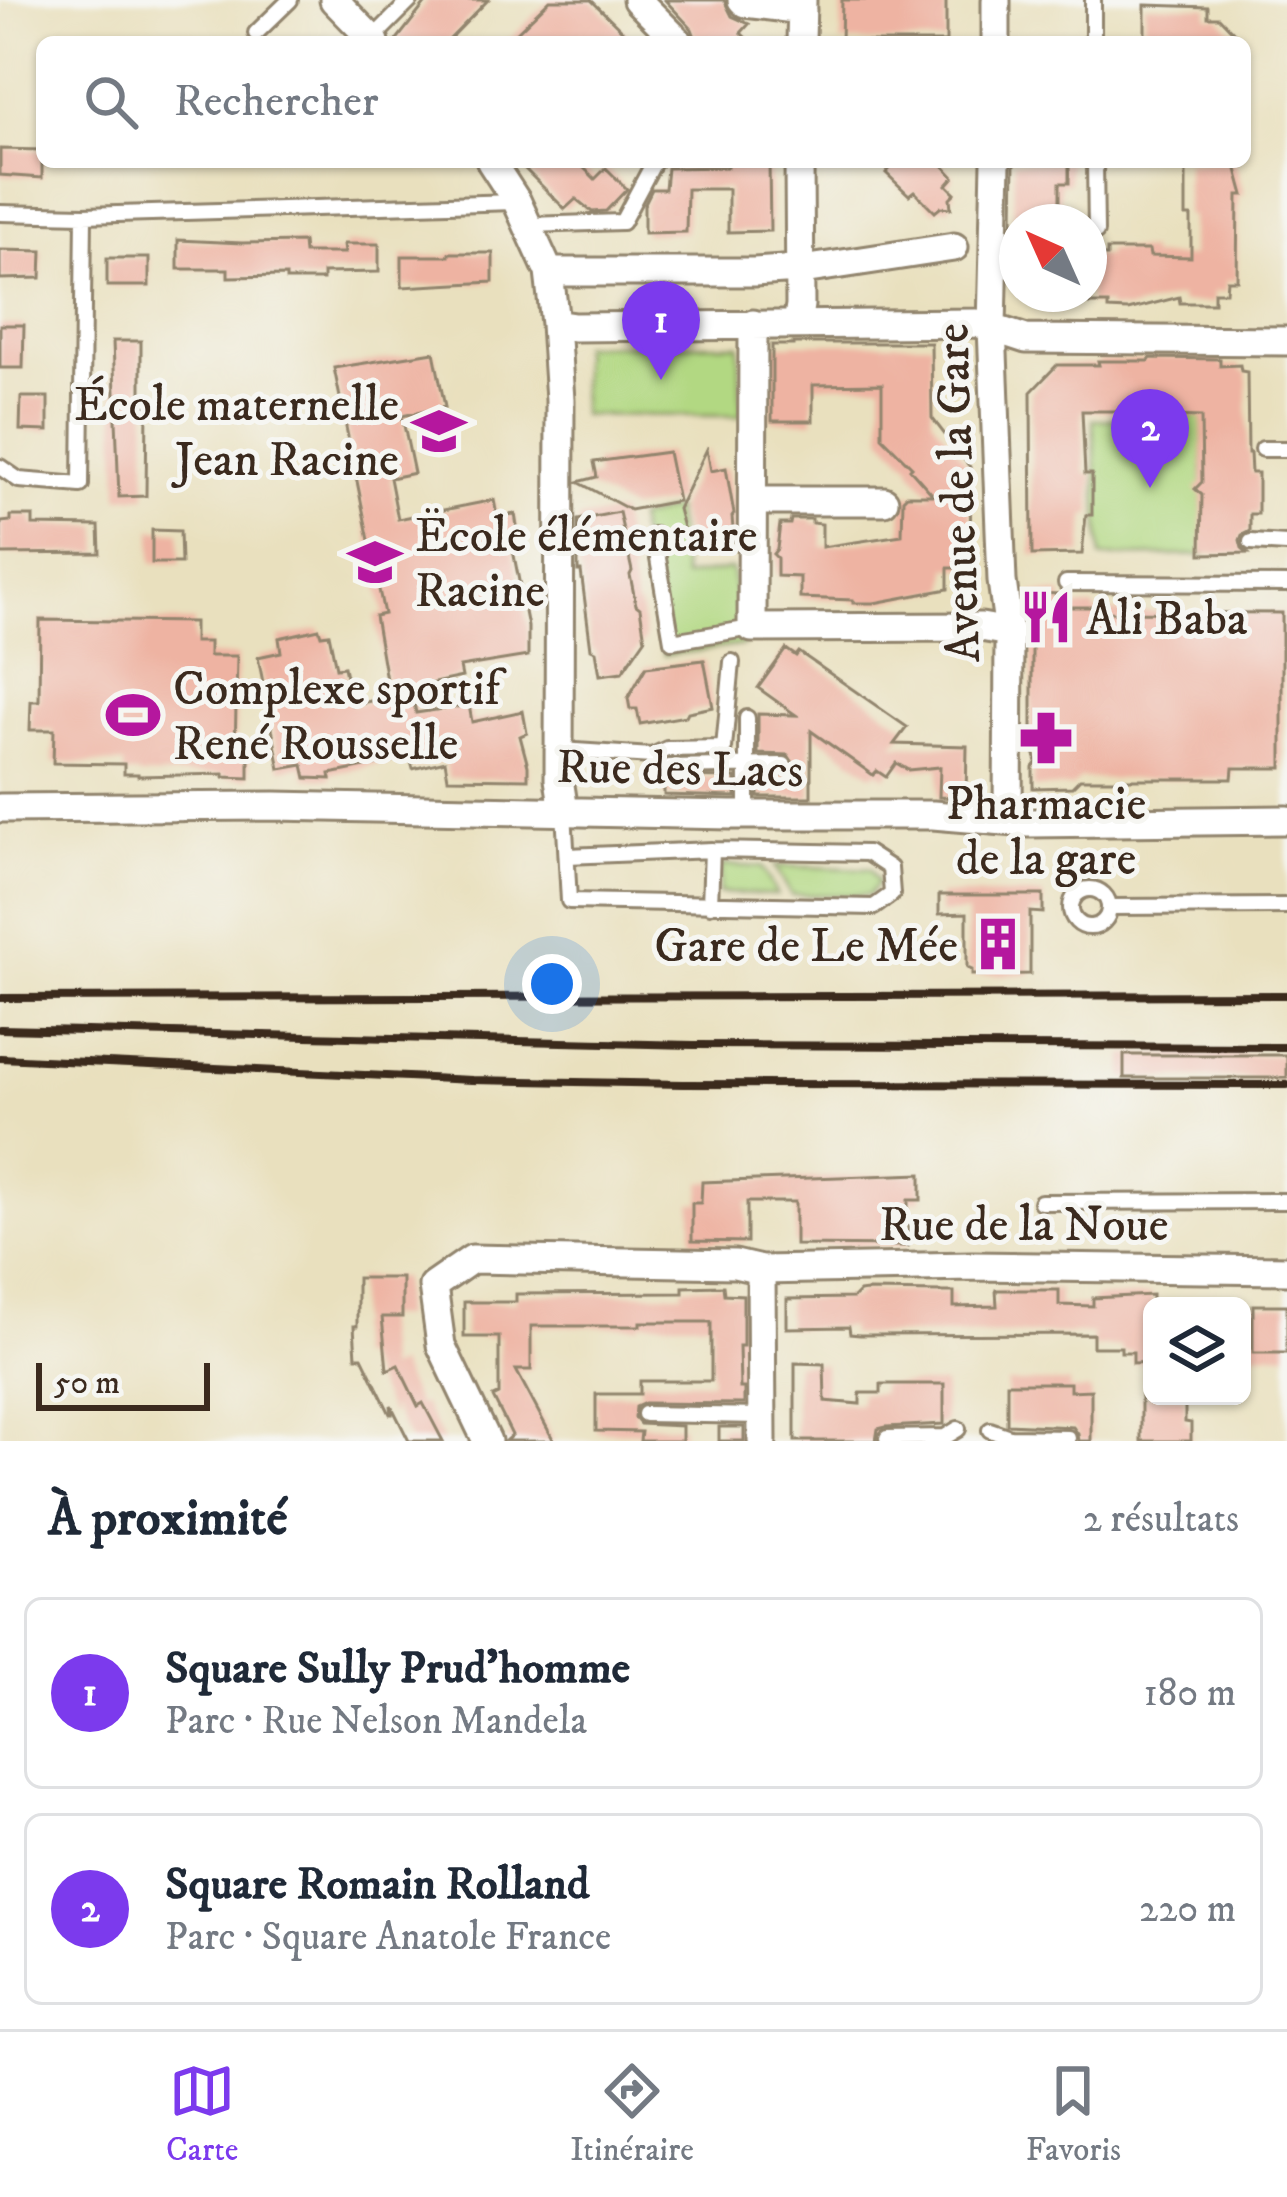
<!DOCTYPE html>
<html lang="fr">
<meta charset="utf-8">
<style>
:root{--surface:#fff;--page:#f2f2f3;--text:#1f2937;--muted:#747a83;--line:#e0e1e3;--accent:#7c3aed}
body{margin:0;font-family:"IM FELL DW Pica",serif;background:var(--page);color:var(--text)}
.controls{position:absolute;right:36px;bottom:36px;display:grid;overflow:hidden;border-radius:18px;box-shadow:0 3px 9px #0004}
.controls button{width:108px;height:108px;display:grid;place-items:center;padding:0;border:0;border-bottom:3px solid var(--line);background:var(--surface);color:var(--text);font:60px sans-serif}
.compass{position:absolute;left:999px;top:204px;width:108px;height:108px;border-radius:50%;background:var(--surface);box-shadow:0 3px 9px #0004;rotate:315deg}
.scale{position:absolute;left:36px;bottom:30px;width:174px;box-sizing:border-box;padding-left:12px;border:6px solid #3b2a1e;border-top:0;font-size:33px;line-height:42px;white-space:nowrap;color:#3b2a1e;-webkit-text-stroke:9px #f6f6f2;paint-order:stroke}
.you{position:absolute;left:552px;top:984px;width:42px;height:42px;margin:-30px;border:9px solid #fff;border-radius:50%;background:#1a73e8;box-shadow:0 0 0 18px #1a73e833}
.badge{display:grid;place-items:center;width:78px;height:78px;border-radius:50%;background:var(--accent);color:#fff;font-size:39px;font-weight:700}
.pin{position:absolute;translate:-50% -99px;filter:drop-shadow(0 3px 6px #0008)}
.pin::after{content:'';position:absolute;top:63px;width:42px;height:36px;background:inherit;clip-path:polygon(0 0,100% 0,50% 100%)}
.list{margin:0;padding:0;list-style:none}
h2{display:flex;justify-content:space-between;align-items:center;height:156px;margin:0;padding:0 48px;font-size:51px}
h2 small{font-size:39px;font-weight:400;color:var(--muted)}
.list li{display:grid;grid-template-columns:78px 1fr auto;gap:36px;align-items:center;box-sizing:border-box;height:192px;margin:0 24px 24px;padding:0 24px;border:3px solid var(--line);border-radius:18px}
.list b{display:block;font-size:45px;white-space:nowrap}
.list p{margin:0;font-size:39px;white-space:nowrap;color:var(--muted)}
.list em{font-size:39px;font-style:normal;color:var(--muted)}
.icon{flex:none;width:66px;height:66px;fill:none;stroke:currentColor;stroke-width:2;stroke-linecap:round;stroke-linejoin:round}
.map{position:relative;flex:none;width:1287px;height:1441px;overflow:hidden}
.search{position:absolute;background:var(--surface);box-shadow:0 3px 9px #0004;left:36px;right:36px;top:36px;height:132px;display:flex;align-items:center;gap:30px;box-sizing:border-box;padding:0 42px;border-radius:18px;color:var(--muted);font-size:45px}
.sheet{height:588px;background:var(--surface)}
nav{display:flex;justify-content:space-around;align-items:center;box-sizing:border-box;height:168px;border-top:3px solid var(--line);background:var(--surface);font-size:33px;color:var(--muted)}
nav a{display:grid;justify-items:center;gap:6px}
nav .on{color:var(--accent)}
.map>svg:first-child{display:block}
.green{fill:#b2d882;stroke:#768150;stroke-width:3}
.building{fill:#eeb3a2}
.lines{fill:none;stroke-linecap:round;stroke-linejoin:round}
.lane-casing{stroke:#92856e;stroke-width:20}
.street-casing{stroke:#92856e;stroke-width:33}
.lane{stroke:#fff;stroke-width:14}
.street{stroke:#fff;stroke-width:27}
.rail{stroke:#3b2a1e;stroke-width:8}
.labels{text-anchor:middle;stroke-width:10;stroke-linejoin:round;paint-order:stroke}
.poi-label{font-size:48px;fill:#3b2a1e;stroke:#f6f6f2;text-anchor:start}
.street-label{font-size:48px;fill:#3b2a1e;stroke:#f6f6f2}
</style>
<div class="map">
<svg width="1287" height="1441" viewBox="0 0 1287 1441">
<rect width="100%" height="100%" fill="#f6f6f2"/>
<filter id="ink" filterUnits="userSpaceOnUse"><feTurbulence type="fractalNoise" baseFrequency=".00833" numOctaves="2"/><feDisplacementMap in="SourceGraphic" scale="24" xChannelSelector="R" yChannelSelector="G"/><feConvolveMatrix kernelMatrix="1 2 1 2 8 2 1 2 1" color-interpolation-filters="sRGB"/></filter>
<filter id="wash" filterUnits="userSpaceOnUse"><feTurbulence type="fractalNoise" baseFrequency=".004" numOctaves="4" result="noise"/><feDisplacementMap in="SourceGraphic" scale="48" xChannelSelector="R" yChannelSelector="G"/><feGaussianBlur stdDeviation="2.7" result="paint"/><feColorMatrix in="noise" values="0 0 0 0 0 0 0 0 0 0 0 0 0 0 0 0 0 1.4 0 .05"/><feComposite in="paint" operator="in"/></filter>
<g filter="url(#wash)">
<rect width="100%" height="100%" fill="#e9e0be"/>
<path class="green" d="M739,344L741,416L581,415V345Z
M1202,416L1204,555L1101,557L1093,420Z
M674,509L684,577L731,569L744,645L664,655L637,519Z
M722,865L762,867L777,895L719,893Z
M775,866L870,869L878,882L869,895H791Z"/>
<g id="blocks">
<path class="building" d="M428,0H488L447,42H395Z
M550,0H591L634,42H507Z
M665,0H724L732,16L749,24L741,33L750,42H697L692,29Z
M842,0H946V42H841Z
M1145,5L1208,7V17H1219L1243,42H1145Z
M0,149L42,150V178L0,175Z
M518,162H578L595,179L606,168L627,189L606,211L592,212L576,199L565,209Z
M727,162H769L770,231L728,232V189H687L686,232L644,233V205L652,189H665L667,168L727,167Z
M896,162H940L954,177L947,185L955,193L950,198L951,208L941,207L935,212L914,191L909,195L886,173Z
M1014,162H1069V183H1060V222H1013Z
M1186,162H1235L1244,195H1238L1237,280H1227L1226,292H1214V303H1180L1179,297L1128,310L1108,309V304H1089V256H1107V250H1149L1150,256L1191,257V216H1186Z
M178,240L242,243L303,242L304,253H345L344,244H379V272L323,273V280H286V276L228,277V269H178Z
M0,250L42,251L41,278L0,279Z
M449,253H493V282L402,287V256H449Z
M107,258H149V286H107Z
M0,325H24L23,368H0Z
M113,341H141V405H147L146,496L119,497Z
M793,343H931L932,418L970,467L971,568H948V589L874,603H853V600L800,598V577L777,576V558L773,554L777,549L780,524H790L791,519H812V523L822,524V547L902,535L903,499L907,495H933L910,469L912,467L882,437V384L813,385V421H772V345H793Z
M434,352L445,407L402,416L414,473L390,478L398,519L494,500L497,516L515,514L519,539L511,540L528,627V656L460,667L462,677L411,688L416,713L469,705L472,722L523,711L527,733L520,736L528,766V779L448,778L445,761L413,769L410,758L330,774L331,779L306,778L303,765L280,769L258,657L281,652L279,638L319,629L321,635L329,634L336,668L344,667L352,705L389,697L375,616L384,614L334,368Z
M1151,358L1220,359V366L1240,365L1241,371L1247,372L1248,453H1250L1251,473H1258V514H1250V531L1242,535L1240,540L1242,548L1248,553L1201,554L1202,495L1195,489L1202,482L1201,417L1138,415V411H1082L1085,474H1092V515H1086L1082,554L1032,555L1031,392L1057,365H1099L1098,361H1149Z
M21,397H48V431L20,430Z
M707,449L711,471L726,468L734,514L732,517L734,541L689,550L678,509Z
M668,452L678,501L630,510L578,482L597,477L594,462Z
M619,512L632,571L630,575L636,605L640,608L645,639L622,672L600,675L596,651L591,649L581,571H578V520Z
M11,516H33V525L99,526L100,553L1,554V522L11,521Z
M152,530L180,531L181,563H152Z
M1032,593L1062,594V607H1095V612L1282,613V768H1233L1232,779H1080L1072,787L1033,788V767L1037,762L1032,744Z
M40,620L194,622V642H209V656H237L235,753H249V778L224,777V774L138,776V774H124V764L53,763L54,730H30L31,701H39Z
M786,649L796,656L799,652L907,727L894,744L967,746L966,798L939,797L940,767L908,770L896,763L886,777L877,771L873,775L811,731V797H758V777L789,775L795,766L788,755L758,754V714L796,715L758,688Z
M704,660L713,707L688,712L686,716L640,724L637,709H630L628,698L646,667Z
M664,777L736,778V797L664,795Z
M939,895H1043V913L1030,912V974L972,975V970L967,968V913L939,914Z
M1124,1055H1287V1078H1124Z
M921,1174V1200H908V1246L795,1245V1202H747V1242L692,1241V1203H701L702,1182Z
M357,1278H402V1317H382L387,1370L398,1365L418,1406L423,1403L443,1441H409L391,1405L392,1414H390L362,1357H356L354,1326H357Z
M723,1286L724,1294L743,1295V1346H739L740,1388H744V1404L645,1403L636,1407L635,1418L640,1424L682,1426V1441H640L641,1432L596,1431V1394H640V1381H711V1322H640V1326H531V1370H516L554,1441H505L512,1435L493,1397L499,1394V1337H464V1302H516V1294L683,1293V1287Z
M996,1290H1059V1305L1093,1306V1298L1152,1295V1362L1133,1363V1352H1121V1347H1093V1334L860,1335L850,1334L849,1327L787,1328V1299L853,1298L859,1292L867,1291L944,1292H954V1307L997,1306Z
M1253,1305H1287V1353H1253Z
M795,1363L824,1364L825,1401L860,1404V1393H881V1384H944V1424L886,1427L878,1429L876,1441H795Z
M1007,1383H1070V1391L1091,1390V1441H1079L1078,1434L1073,1427L1007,1424Z
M1141,1396H1185V1422L1191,1423V1441H1141Z
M719,1427H744V1441H719Z"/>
</g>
</g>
<g filter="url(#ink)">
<use href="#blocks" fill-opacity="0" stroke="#92856e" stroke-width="3"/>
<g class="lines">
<defs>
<path id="lane" d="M1093,0V42
M256,33L290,0
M372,39L411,0
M1095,162L1096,232
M0,213L84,215
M529,225L622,222L654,162
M1263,449H1287
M0,467L19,480L81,485L84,215L515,202
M654,535L672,641L752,628
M1251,542L1287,544
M1066,583L1287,584
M747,718V814
M560,750L652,756L667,749L724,748L732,662
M669,767L784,765
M564,811L569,901L874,907L892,894L890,868L867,853L712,850L567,856
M1071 908a19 19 0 1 1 38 0a19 19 0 1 1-38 0Z
M710,905L712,850
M1109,907L1287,906
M1041,1202L1287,1201
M645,1414L762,1416
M990,1430L1010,1437L1068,1438
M887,1438L945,1437L958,1429"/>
<path id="street" d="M334,0L375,42
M637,0L679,42
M742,0L745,3L802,10
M801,42L802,0
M996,42V0
M491,162L517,202L549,272L555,324L560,400L559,779L564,811
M996,162L992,327L1002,581L1009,632L1008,821
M809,269L954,247
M549,272H754L798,269
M555,324L574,327L977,323L1026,339L1287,341
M753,324L752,628L981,627L1009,632
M797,324L800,305L799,162
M753,501H884
M0,808L275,806L731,815H933L1028,823L1287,820
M761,1270L762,1441
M487,1441L441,1345L433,1286L472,1259L735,1264L761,1270L972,1266L1287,1270"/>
</defs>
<use href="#lane" class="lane-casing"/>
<use href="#street" class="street-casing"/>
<use href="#lane" class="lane"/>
<use href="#street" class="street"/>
<path class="rail" d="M0,998L1287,995
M0,1029L693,1045L1287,1047
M0,1058L472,1080L683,1084L1287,1085"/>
</g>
</g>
<defs>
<symbol id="school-bare" viewBox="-9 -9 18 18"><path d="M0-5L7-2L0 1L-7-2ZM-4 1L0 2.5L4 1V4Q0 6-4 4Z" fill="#b5179e" stroke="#f6f6f2" stroke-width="2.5" paint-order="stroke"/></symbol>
<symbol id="restaurant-bare" viewBox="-9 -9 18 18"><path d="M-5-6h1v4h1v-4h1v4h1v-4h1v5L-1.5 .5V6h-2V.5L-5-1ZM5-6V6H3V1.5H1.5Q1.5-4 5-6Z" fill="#b5179e" stroke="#f6f6f2" stroke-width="2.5" paint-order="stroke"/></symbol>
<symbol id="stadium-bare" viewBox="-9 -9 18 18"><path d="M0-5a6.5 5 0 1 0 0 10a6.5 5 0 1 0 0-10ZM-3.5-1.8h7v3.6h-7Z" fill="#b5179e" stroke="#f6f6f2" stroke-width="2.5" paint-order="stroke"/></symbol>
<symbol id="pharmacy-bare" viewBox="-9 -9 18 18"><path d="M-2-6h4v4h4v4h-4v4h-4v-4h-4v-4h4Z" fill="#b5179e" stroke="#f6f6f2" stroke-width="2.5" paint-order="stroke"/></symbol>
<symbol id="building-bare" viewBox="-9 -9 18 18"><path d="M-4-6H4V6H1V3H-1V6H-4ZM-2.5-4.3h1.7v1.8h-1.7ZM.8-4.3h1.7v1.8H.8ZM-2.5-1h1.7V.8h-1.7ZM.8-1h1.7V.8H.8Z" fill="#b5179e" stroke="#f6f6f2" stroke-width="2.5" paint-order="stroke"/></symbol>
</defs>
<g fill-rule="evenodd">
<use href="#school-bare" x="401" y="393" width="76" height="76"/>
<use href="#school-bare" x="337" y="524" width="76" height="76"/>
<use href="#restaurant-bare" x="1008" y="579" width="76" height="76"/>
<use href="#stadium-bare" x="95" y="677" width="76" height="76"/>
<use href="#pharmacy-bare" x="1008" y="700" width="76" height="76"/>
<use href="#building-bare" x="960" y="906" width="76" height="76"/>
</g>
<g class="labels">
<g class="poi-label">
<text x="399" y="420" text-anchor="end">École maternelle<tspan x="399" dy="55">Jean Racine</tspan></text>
<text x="415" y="551">Ëcole élémentaire<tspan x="415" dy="55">Racine</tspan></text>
<text x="1086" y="634">Ali Baba</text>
<text x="173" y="704">Complexe sportif<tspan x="173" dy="55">René Rousselle</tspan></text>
<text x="1046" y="819" text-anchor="middle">Pharmacie<tspan x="1046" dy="55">de la gare</tspan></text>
<text x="958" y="961" text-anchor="end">Gare de Le Mée</text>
</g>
<g class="street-label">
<text transform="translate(956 493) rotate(-92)" y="17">Avenue de la Gare</text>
<text transform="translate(680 767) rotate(1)" y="17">Rue des Lacs</text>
<text x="1024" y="1240">Rue de la Noue</text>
</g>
</g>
</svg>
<div class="controls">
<button><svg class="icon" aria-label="layers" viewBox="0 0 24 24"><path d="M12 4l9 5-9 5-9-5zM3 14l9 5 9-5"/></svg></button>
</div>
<svg class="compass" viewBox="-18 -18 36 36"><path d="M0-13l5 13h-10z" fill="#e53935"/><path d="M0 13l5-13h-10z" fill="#747a83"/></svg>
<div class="scale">50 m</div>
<div class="you"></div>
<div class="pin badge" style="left:661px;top:380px">1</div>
<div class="pin badge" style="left:1150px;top:488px">2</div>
<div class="search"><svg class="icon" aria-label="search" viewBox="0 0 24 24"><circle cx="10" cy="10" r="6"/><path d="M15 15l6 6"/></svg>Rechercher</div>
</div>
<section class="sheet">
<h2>À proximité<small>2 résultats</small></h2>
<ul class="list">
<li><span class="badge">1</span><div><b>Square Sully Prud'homme</b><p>Parc · Rue Nelson Mandela</p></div><em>180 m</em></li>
<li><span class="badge">2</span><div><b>Square Romain Rolland</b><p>Parc · Square Anatole France</p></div><em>220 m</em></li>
</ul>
</section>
<nav>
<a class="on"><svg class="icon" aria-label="map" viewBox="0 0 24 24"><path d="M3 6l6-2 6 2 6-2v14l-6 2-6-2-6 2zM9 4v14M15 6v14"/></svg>Carte</a>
<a><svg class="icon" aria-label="directions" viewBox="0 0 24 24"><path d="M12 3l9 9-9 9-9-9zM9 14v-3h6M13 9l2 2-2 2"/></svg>Itinéraire</a>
<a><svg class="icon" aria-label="saved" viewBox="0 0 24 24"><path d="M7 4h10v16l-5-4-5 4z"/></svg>Favoris</a>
</nav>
